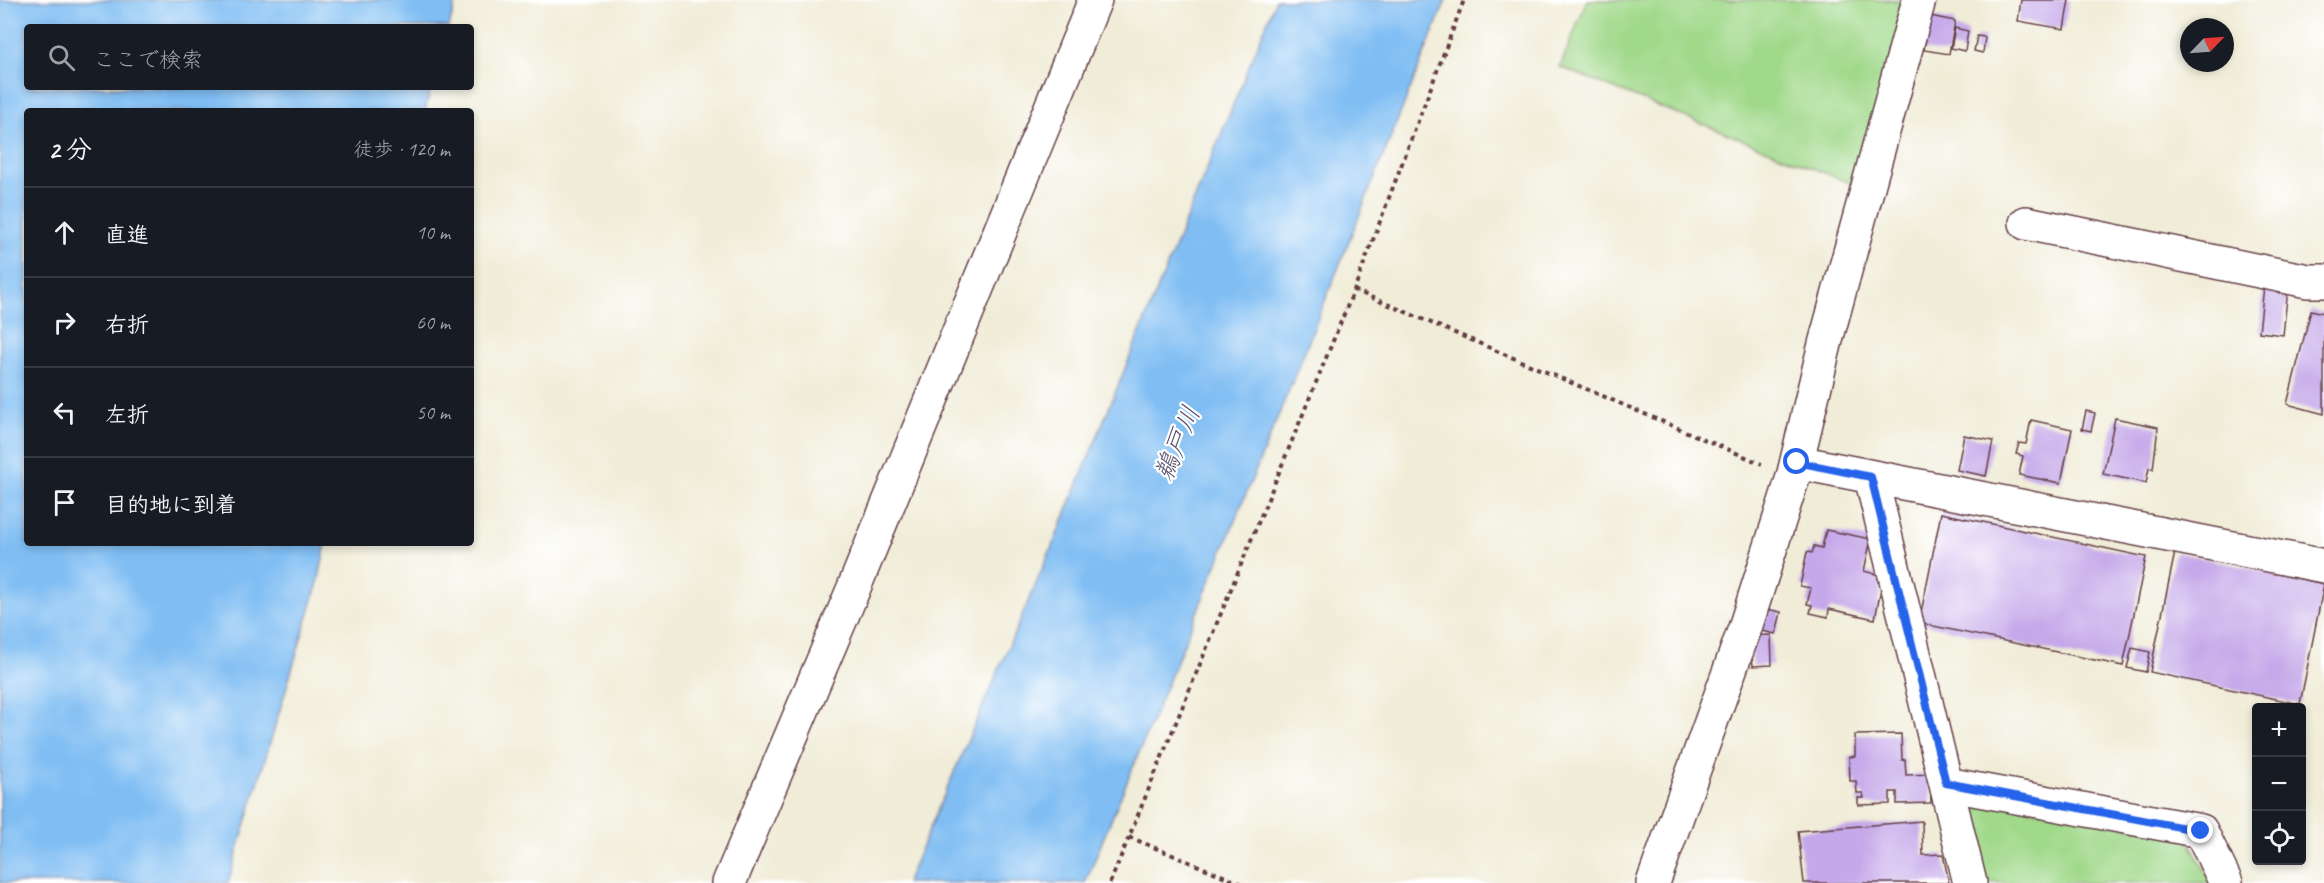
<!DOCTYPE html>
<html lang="ja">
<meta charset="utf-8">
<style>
:root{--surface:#171b24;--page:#20242c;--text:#f1f3f6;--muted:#9ea1a6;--line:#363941}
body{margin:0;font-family:Caveat,"Klee One",sans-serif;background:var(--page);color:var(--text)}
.controls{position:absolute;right:18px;bottom:18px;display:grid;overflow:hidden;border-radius:6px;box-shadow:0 3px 9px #0003}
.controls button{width:54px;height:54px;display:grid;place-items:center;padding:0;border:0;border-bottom:2px solid var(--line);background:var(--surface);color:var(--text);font:30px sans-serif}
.compass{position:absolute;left:2180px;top:18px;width:54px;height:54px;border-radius:50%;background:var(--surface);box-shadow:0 3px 9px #0003;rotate:65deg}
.stop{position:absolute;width:18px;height:18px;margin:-14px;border:4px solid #2563eb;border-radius:50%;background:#fff}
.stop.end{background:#2563eb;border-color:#fff;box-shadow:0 2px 6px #0008}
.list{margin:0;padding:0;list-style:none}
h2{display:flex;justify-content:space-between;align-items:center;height:78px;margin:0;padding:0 24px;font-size:26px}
h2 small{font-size:20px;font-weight:400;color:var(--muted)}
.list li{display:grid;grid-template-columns:39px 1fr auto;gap:18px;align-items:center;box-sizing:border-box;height:90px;padding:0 24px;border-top:2px solid var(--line)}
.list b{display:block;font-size:22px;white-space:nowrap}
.list em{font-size:20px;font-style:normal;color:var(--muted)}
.icon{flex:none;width:33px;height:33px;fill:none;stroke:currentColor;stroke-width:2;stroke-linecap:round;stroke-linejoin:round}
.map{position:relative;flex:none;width:2324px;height:883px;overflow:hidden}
.search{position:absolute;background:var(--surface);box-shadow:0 3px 9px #0003;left:24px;top:24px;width:450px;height:66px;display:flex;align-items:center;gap:15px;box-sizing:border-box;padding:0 21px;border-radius:6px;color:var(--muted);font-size:22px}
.panel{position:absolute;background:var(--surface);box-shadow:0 3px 9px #0003;left:24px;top:108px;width:450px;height:438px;border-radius:6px}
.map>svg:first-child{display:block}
.green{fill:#a1d98b;stroke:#767c5b;stroke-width:1.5}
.water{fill:#7fbdf3;stroke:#646e8f;stroke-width:1.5}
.building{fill:#c5a8e9}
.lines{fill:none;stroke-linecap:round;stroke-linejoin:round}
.minor-casing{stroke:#633e45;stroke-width:36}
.path{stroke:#633e45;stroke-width:4;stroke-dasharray:4.5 4.5;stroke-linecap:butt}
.minor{stroke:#fff;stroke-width:33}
.route{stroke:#2563eb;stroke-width:8}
.labels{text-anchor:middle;stroke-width:4.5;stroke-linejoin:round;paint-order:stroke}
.water-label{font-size:26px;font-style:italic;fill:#5d5671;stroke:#fff}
</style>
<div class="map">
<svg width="2324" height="883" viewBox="0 0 2324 883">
<rect width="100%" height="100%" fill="#fff"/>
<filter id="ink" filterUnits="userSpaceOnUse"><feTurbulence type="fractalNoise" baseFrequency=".0167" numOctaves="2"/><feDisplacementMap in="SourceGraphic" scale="12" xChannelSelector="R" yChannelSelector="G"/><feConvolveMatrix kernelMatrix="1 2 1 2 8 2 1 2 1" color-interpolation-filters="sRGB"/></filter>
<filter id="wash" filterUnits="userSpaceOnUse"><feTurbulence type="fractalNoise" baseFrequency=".008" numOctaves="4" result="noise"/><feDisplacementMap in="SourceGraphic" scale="24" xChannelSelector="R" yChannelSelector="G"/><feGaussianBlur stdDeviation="1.35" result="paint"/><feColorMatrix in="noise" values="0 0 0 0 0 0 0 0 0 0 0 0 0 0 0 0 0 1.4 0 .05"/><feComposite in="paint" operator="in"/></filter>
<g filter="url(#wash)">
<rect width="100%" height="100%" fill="#f0ecd7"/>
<path class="green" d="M1587,0H1910L1860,187L1560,67Z
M1970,797L2186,837L2213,883H1979L1960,807Z"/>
<path class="water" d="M0,0H456L449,27H27V87H431L425,111H27V543H326L319,579L228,883H0Z
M1276,0H1446L1296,373L1085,883H906L1054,542Z"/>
<g id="blocks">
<path class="building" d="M2021,0H2069L2064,29L2018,21Z
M1930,16L1955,21L1949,54L1924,50Z
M1955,28L1968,31L1965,51L1951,48Z
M1977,36L1985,37L1983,53L1974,51Z
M2264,286L2288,289L2283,335L2259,332Z
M2311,310L2324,313V414L2287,404Z
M2086,411L2095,413L2091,431L2082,429Z
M2115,418L2158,427L2153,469L2149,468L2146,483L2103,474Z
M2031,420L2072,429L2061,483L2019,475L2023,456L2016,454L2019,443L2026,444Z
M1964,435L1993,441L1986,476L1957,470Z
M1941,513L2146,557L2123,666L1919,623Z
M1826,530L1871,539L1864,571L1879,575L1878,582L1882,583L1875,619L1829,609L1828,617L1810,613L1812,605L1807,604L1811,588L1800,586L1807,552L1812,553L1814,546L1822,548Z
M2175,552L2324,584L2300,704L2150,672Z
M1761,608L1781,612L1776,634L1757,630Z
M1771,635L1772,665L1753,666L1750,636Z
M2132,648L2150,652L2146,672L2127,668Z
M1901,734L1902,760L1905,759L1906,775L1930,774L1931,803L1897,804V792H1890V804L1858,805V798H1864L1863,793H1857L1856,781H1850L1849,757L1855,756V735Z
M1922,821L1923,855L1943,854L1949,883H1804L1798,831Z"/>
</g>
</g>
<g filter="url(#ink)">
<use href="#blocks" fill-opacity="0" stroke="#633e45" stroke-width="1.5"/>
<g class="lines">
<defs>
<path id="minor" d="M2026,223L2308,281H2324
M1797,462L2324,566
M1871,477L1970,883
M1946,784L2201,831L2226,883
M729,883L853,590L1095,0
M1653,883L1745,628L1793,477L1825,344L1919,0"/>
</defs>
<use href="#minor" class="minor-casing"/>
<path class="path" d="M1354,290L1762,464
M1129,837L1240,883
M1110,883L1354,290L1464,0"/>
<use href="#minor" class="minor"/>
</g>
</g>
<g class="lines" filter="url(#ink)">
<path class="route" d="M1797,462L1871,477L1946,783L2201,831"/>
</g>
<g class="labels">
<g class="water-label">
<text transform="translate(1177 443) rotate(-67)" y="9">鵜戸川</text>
</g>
</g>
</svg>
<div class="controls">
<button>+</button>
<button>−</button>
<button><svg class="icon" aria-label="locate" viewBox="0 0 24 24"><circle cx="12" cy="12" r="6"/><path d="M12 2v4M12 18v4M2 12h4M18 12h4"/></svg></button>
</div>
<svg class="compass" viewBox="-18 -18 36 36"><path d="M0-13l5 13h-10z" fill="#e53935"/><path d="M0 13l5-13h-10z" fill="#9ea1a6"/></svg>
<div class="stop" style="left:1797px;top:462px"></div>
<div class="stop end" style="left:2201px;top:831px"></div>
<div class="search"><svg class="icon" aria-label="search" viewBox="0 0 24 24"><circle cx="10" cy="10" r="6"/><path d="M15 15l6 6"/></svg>ここで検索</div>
<section class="panel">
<h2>2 分<small>徒歩 · 120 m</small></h2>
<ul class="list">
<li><svg class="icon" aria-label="ahead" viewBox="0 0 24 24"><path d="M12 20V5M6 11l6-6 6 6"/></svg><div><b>直進</b></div><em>10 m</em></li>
<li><svg class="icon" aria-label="right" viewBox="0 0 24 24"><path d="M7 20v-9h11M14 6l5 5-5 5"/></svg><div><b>右折</b></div><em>60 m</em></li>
<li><svg class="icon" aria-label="left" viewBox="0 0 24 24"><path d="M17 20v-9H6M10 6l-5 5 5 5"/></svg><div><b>左折</b></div><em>50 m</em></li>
<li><svg class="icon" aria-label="arrive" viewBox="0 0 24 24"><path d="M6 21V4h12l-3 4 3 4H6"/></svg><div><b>目的地に到着</b></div></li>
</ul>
</section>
</div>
